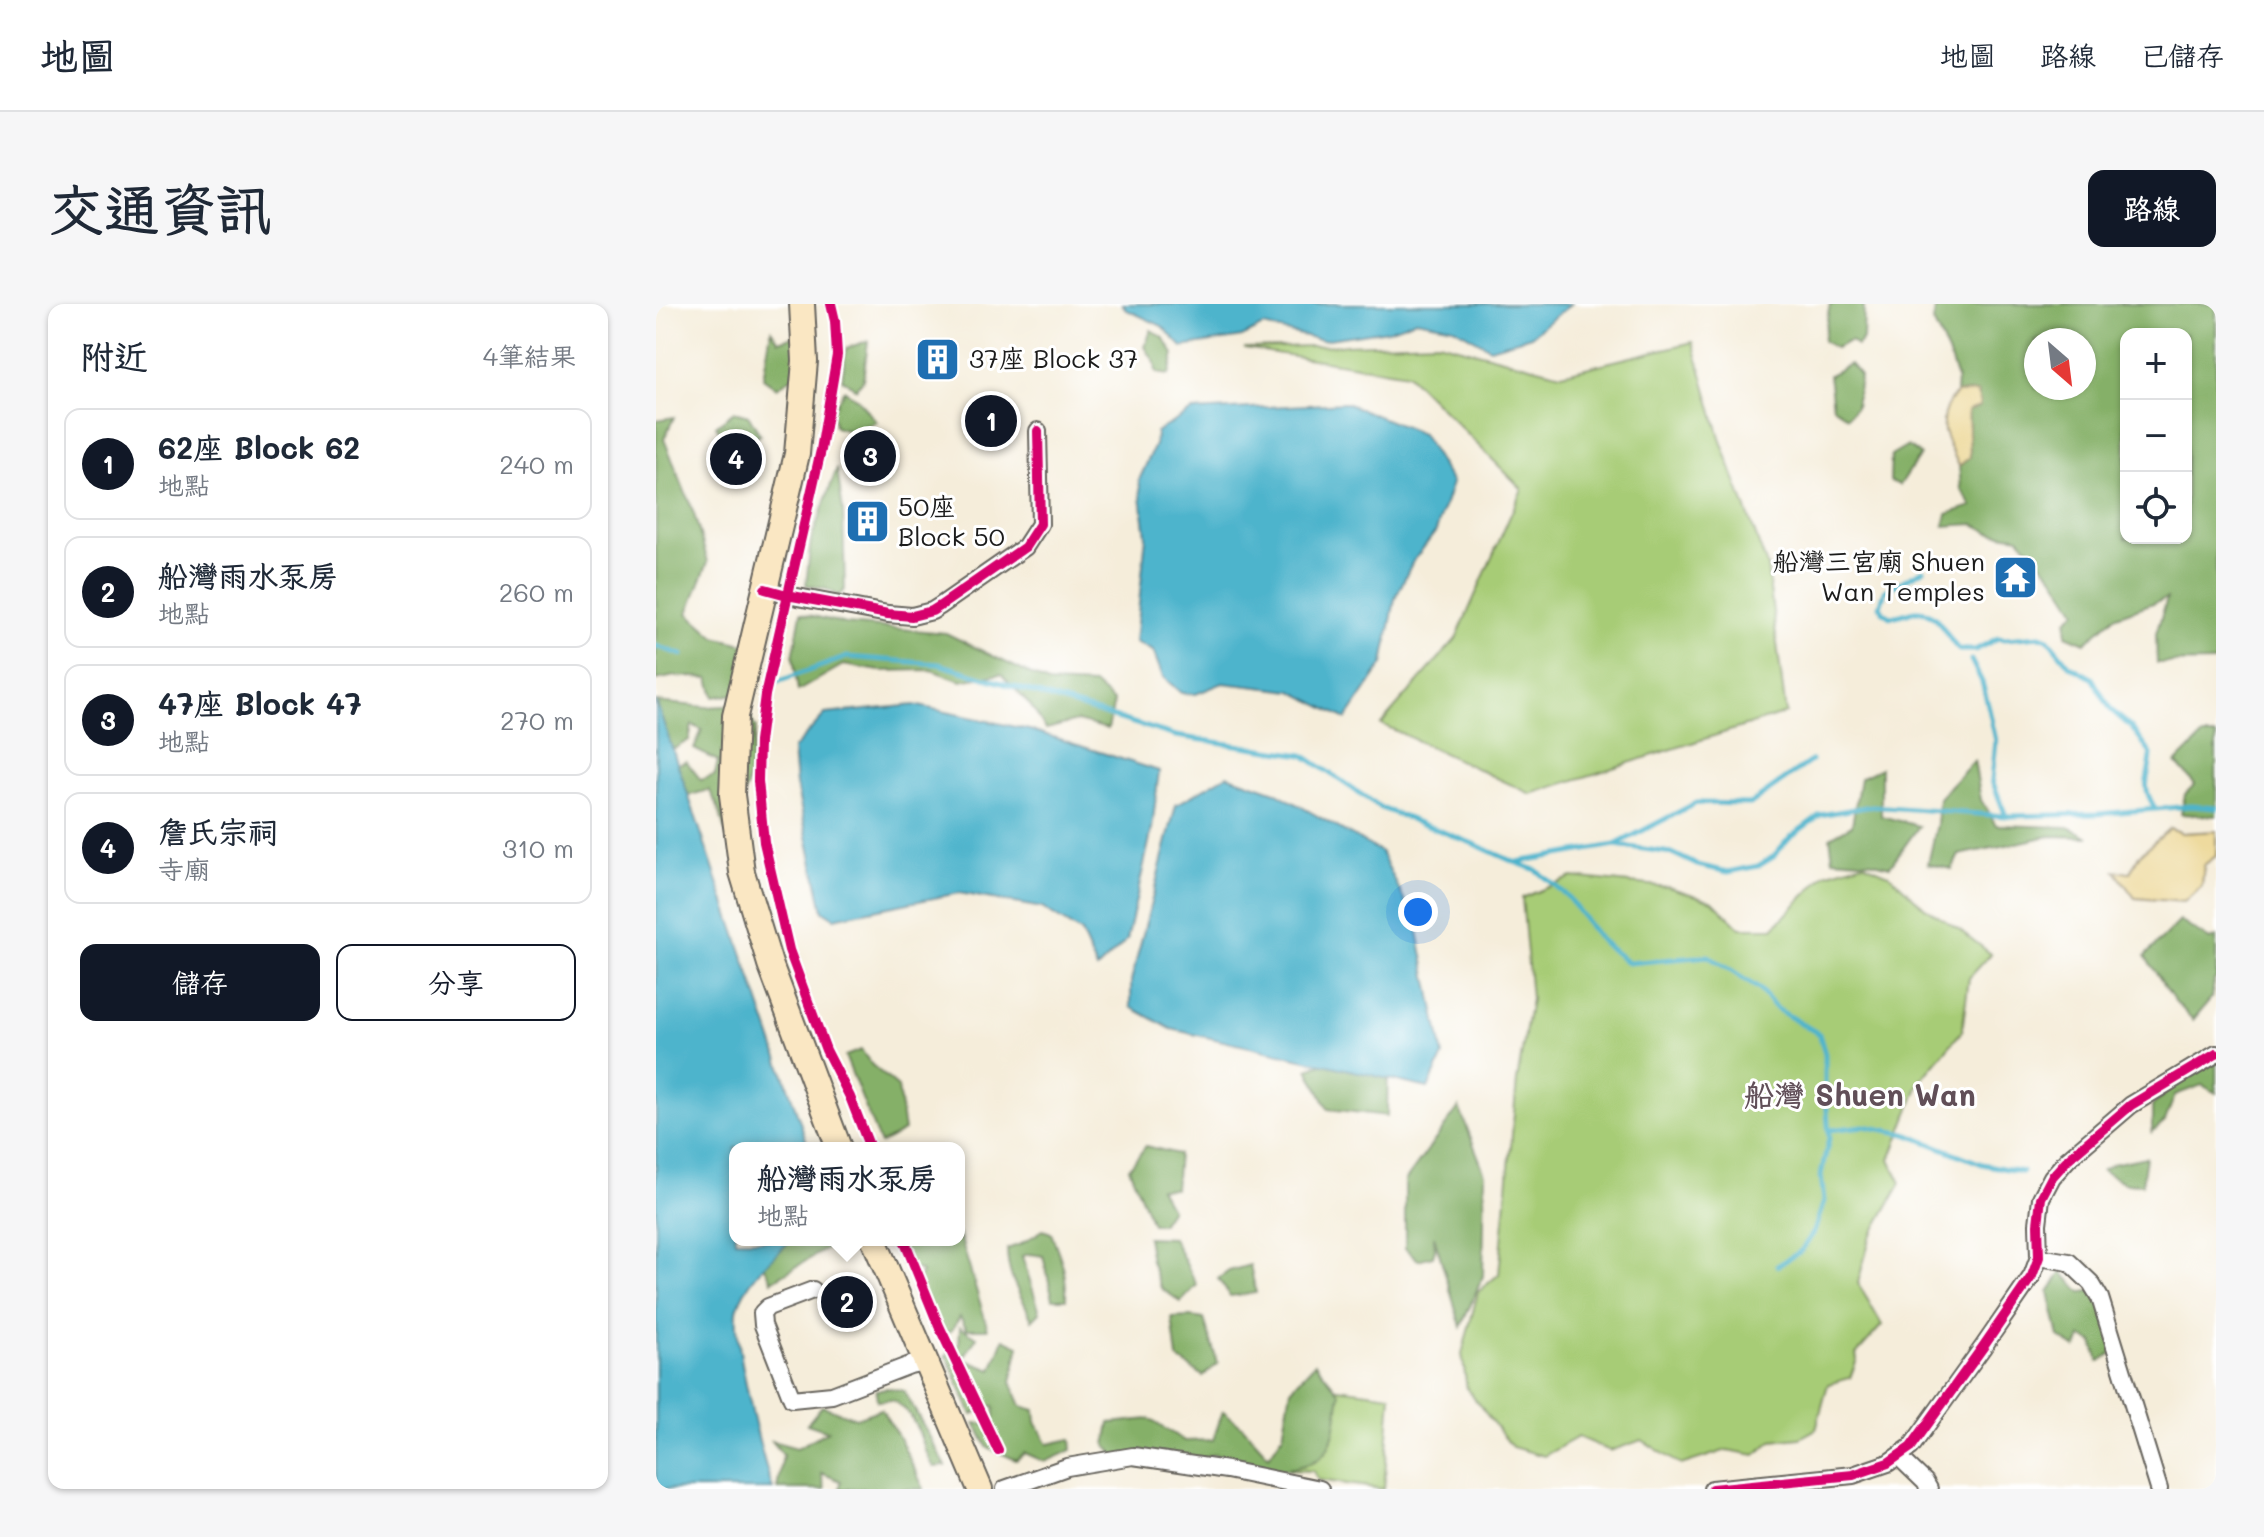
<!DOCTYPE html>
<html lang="zh-TW">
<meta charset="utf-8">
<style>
:root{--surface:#fff;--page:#f6f6f7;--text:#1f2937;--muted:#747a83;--line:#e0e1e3;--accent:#111827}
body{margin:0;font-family:Mali,"LXGW WenKai TC",sans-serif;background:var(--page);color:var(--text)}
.controls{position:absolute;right:24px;top:24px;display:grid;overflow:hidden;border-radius:16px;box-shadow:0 2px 6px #0004}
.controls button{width:72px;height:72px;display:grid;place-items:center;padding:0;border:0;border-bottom:2px solid var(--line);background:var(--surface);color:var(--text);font:40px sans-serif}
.compass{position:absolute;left:1368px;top:24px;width:72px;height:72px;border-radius:50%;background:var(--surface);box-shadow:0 2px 6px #0004;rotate:152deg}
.you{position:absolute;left:762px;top:608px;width:28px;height:28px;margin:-20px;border:6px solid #fff;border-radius:50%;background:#1a73e8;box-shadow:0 0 0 12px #1a73e833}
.badge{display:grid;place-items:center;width:52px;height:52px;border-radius:50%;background:var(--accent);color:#fff;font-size:26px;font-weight:700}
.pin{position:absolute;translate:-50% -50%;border:4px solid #fff;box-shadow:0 2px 8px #0006}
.popup{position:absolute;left:73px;top:838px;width:236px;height:104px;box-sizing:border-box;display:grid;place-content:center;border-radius:16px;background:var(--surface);filter:drop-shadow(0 2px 6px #0005);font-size:26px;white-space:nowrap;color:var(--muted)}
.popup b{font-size:30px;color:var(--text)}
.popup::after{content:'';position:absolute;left:50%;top:100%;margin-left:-16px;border:16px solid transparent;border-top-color:var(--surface)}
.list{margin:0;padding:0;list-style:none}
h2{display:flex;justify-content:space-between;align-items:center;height:104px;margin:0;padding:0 32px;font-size:34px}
h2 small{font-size:26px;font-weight:400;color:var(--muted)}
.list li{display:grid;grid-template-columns:52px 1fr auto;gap:24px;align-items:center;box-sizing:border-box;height:112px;margin:0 16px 16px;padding:0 16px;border:2px solid var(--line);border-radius:16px}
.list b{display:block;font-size:30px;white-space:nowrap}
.list p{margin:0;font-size:26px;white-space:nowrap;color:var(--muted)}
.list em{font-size:26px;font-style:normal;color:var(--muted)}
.actions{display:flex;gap:16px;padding:24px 32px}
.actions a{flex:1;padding:18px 0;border:2px solid var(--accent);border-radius:16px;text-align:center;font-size:28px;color:var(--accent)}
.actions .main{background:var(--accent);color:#fff}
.icon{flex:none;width:44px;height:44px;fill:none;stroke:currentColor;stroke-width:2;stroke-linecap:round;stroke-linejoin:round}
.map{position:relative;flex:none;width:1560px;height:1185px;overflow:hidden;border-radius:16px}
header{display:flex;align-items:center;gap:48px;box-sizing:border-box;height:112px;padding:0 40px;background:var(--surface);border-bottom:2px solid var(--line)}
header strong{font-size:38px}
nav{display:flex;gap:44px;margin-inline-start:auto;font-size:28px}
.intro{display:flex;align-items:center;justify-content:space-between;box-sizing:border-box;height:192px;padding:0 48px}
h1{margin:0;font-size:56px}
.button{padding:20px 36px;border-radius:16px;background:var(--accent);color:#fff;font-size:28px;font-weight:700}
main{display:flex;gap:48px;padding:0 48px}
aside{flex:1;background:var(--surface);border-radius:16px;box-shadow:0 2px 6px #0004}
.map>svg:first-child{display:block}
.green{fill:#a7cc76;stroke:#627449;stroke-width:2}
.forest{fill:#85b067;stroke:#506642;stroke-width:2;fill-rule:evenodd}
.sand{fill:#eeda9e;stroke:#857b5d;stroke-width:2}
.water{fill:#4db4cc;stroke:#346874;stroke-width:2}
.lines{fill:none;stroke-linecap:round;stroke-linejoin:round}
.stream{stroke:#4db4cc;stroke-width:5}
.minor-casing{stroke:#68655e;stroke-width:20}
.secondary-casing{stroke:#68655e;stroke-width:28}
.minor{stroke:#fff;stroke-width:16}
.secondary{stroke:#fae7c3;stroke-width:24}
.cycleway-casing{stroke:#fff;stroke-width:15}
.cycleway{stroke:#d6006c;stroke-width:10}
.labels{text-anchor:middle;stroke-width:6;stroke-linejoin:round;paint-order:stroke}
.poi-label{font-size:26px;fill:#1c1c1c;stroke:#fff;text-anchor:start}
.quarter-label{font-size:30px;font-weight:bold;fill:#614f58;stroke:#fff}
</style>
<header>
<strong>地圖</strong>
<nav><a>地圖</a><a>路線</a><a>已儲存</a></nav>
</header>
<div class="intro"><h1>交通資訊</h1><a class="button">路線</a></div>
<main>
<aside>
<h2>附近<small>4筆結果</small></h2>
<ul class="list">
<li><span class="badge">1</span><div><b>62座 Block 62</b><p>地點</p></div><em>240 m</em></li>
<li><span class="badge">2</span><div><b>船灣雨水泵房</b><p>地點</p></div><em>260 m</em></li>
<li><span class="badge">3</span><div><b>47座 Block 47</b><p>地點</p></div><em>270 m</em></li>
<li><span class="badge">4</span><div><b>詹氏宗祠</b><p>寺廟</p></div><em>310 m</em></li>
</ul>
<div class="actions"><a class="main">儲存</a><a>分享</a></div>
</aside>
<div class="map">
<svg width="1560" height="1185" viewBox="0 0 1560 1185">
<rect width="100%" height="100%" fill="#fff"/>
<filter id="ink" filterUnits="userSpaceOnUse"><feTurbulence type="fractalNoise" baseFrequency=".0125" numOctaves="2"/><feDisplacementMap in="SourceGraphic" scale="16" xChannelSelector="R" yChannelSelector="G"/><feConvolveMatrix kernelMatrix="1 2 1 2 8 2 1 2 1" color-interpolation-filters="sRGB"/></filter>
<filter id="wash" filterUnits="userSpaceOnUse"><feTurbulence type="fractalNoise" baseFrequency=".006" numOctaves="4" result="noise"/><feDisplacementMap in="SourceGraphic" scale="32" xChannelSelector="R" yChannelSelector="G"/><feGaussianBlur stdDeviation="1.8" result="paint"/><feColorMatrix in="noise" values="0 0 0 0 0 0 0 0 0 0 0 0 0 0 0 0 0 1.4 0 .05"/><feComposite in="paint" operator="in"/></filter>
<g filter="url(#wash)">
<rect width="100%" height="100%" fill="#f5edda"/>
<path class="green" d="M782,38L905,70L1037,38L1065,137L1111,262L1130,409L875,490L725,420L800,335L866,185L751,70L588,44Z
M1207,559L1233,570L1268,603L1304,626L1335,650L1313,674L1306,727L1264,778L1234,856L1245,879L1214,934L1202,979L1226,1021L1200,1050L1201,1055L1194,1074L1172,1080L1160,1125L1144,1134L1116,1137L1099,1151L1071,1146L1025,1161L986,1136L954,1147L922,1133L888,1152L856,1143L811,1085L806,1050L822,988L843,970L861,777L875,695L866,594L916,573L1012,583L1057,597L1084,624H1117L1170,570Z
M645,1079L735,1091L728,1185L662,1176L657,1167L633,1166Z"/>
<path class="forest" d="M1174,0H1208L1207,35L1201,42L1194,37L1179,44L1167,37Z
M1280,0H1560V358L1501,359L1500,330L1511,294L1458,313L1429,339L1410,331L1411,316L1420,307L1398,273L1363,233L1333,228L1318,220L1288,222L1291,210L1316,202L1305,185L1303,162L1314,153L1312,105L1324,102L1322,88L1300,89L1301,75L1292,49L1277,18ZM1470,30H1530V234H1470ZM1380,36H1428V84H1380Z
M115,26L123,37L148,29L143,68L121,84L107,74Z
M495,26L507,33L518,50L513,71L500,69L499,59L489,43Z
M212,37L207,76L200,85L186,75L190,44Z
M1194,60L1204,72L1200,103L1192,113L1177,103L1173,71Z
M188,86L200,94L221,118L196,128L179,123L175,108Z
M78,108L93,112L104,131C82,147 75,144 60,122Z
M18,113L8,135L38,210L52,258L32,309L59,333L91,341L89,389L58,393L53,374L19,372L0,376V116Z
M1252,142L1264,151L1244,181L1234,177L1235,152Z
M181,164L187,207L189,285L183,292L170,285L150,281L155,236Z
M145,309L190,320L290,329L392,379L439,381L458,398L452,425L421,417L390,425L374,401L345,370L305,377L275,366L224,367L187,361L142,387L137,353Z
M0,398L50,403L86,401L100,424L91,484L83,495L75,542C66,524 65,503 53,486L27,493L12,464L30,457L45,476L59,471L62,457L38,445L46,426L36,421L33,436L14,447Z
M1547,432H1560V512L1525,510L1529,490L1539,480L1520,459Z
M1318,457L1325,496L1340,521L1412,523L1433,533L1394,532L1303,551L1296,565L1272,560L1281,520L1283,494Z
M1225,464V512L1263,522L1234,562L1218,558L1177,555L1174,533L1196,521L1204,474Z
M1524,617L1554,636L1560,633V674L1558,676L1556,693L1537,716L1518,696L1489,652Z
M205,746L216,761L242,783L248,827L224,840L189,752Z
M692,751L732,759L731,812L672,805L652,765Z
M1560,758V789L1546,781L1519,791L1509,817L1496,828V802L1518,781Z
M803,803L829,870L827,972L805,1023L778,932L779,945L777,952L762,956L749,944V877Z
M490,842L522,850L519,885L503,884L515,905L505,920H496L473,864Z
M1490,853L1486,880L1469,879L1446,866L1456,860Z
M387,926L395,929C405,954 411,968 410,995H397L387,952L374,950L366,952L384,1008L376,1016C365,988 352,979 351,945L365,940Z
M303,929L332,1025H311L304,1013L296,1026L287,1031L256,988L266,968L245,960L239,936H303Z
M491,933L517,934L541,981L525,998L505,984L495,957Z
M130,936H196L195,939L177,941L116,977L107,960Z
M594,961L600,989L574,992L562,975L573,967Z
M1406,968L1425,988L1443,986L1466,1043L1443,1058L1437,1038L1426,1033L1420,1044L1403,1033L1393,988Z
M535,1013L548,1015L562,1060L547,1072L521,1054L516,1014Z
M304,1023L321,1033L307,1055L336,1066L348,1035L363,1042L355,1078L365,1102L379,1106L380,1118L392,1140L415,1135L416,1146L389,1158L369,1149L360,1156L331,1143L319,1119L335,1120L339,1113L338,1102L327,1104L316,1111L290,1051L303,1040Z
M659,1059L684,1089C676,1148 678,1160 613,1168L599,1158L577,1157L558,1150C533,1162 498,1163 470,1163L450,1141L454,1119L493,1115L529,1137L557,1136L567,1107L586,1122L613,1152L627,1131L635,1085Z
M231,1084L248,1087L290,1162L278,1163C267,1147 265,1124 252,1109C248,1104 242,1100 237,1096L221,1097L220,1086Z
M166,1102L200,1114L225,1105L244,1135L268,1185H184L185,1177L165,1169L169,1185H121L127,1151L116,1137L141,1144L172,1127L151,1120Z"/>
<path class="sand" d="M1322,88L1324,102L1312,106L1314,153L1303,162C1290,133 1276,116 1300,89Z
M1514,524L1526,529L1560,527V552L1548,561L1546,582L1528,598L1479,594L1459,567L1474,569L1483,551Z"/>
<path class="water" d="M466,0H915L875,32L834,44L797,23L760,16L732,26L666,36L607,22L586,33L526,43L506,22L471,6Z
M690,99L766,130L796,179L780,227L756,259L739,295L727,360L690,415L636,387L567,379L540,390L525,389L507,373L497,347L479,338L490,232L483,176L499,141L500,128L536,107Z
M0,397L153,844H79V936H135C115,956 91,975 82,1003C74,1027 107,1157 117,1185H0Z
M258,401L378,427L503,467L496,525L471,636L441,665L425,629L386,604L303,589L178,614L167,607L140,481L137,445L169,410Z
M571,471L619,488L725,548L761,622L787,752L772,784L515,725L475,703V677L520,501Z"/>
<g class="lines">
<path class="stream" d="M1267,266L1229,287L1224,302L1227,308L1234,313C1243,312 1252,308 1260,307C1282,305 1290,334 1303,346H1319L1342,334L1349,335L1384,332L1392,335L1414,362L1436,374L1455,406L1475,423L1495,450C1494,475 1483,479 1499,504
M0,342L26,351
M1315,356L1326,378L1333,405L1340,437L1336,476L1350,512
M121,378L191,353L283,360L520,432L647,451L725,504L818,540L858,558L880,566L911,592L944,636L972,659L1052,652L1103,685L1121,705L1163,730L1169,750V778L1173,834L1165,871L1168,897L1158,928L1145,947L1121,962
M959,541L1016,549L1041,561L1072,568L1102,562L1117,553L1133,534L1164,511L1216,502L1350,512L1441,510L1535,502L1560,504
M861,558L959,541L1040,499L1094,500L1155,457
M1173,826L1208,822L1250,830L1326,860L1366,868"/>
</g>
</g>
<g filter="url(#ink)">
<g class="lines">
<defs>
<path id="minor" d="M109,285L131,291L232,310L256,312L276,307L284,302L369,243L384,220L382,127
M1383,953L1413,958L1435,979L1444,994L1503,1185
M157,986L112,1003L106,1009L107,1021L136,1095L176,1091L254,1061L269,1058
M1242,1152L1269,1178L1273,1185
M349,1185L411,1163L477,1152L571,1166L664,1185
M1056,1185L1197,1171L1232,1159L1255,1143L1327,1043L1376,972L1383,953L1382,920L1385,894L1396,873L1412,855L1475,801L1560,750"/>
<path id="secondary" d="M146,0L149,57L141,150L79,412L76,491L86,568L114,660L183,844
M218,936L324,1185"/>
</defs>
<use href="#minor" class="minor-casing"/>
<use href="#secondary" class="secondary-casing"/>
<use href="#minor" class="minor"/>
<use href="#secondary" class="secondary"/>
<defs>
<path id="cycleway" d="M175,0L179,17L181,51L165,146L109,391L103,438L102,477L108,538L133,646L170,746L194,793L214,844
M109,285L131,291L232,310L256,312L276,307L284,302L369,243L384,220L382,127
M248,936L283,1022L342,1146
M1056,1185L1197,1171L1232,1159L1255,1143L1327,1043L1376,972L1383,953L1382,920L1385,894L1396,873L1412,855L1475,801L1560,750"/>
</defs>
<use href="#cycleway" class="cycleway-casing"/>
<use href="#cycleway" class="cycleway"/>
</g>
</g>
<defs>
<symbol id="building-square" viewBox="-11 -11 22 22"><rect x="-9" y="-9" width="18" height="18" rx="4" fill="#1f6fb2" stroke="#fff"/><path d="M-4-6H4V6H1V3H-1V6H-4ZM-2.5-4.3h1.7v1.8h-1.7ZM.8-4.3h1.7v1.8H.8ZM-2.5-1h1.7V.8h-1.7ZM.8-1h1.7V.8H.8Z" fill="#fff"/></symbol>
<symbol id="temple-square" viewBox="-11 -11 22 22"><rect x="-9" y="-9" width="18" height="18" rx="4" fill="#1f6fb2" stroke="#fff"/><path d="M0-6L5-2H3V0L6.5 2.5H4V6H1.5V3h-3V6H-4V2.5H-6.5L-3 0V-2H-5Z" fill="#fff"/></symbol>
</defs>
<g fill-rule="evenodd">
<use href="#building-square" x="256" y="30" width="51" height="51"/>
<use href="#building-square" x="186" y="192" width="51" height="51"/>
<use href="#temple-square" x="1334" y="248" width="51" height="51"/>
</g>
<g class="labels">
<g class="poi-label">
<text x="313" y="64">37座 Block 37</text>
<text x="242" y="212">50座<tspan x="242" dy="30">Block 50</tspan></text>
<text x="1329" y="267" text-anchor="end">船灣三宮廟 Shuen<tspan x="1329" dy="30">Wan Temples</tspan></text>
</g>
<g class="quarter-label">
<text x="1204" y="802">船灣 Shuen Wan</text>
</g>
</g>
</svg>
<div class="controls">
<button>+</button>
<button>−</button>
<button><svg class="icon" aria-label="locate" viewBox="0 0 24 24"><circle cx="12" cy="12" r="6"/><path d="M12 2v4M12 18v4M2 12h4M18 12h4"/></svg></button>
</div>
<svg class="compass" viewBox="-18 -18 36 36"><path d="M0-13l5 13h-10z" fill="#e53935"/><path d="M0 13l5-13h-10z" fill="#747a83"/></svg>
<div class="you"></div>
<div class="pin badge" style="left:335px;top:117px">1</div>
<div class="pin badge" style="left:191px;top:998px">2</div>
<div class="popup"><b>船灣雨水泵房</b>地點</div>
<div class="pin badge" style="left:214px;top:152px">3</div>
<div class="pin badge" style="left:80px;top:155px">4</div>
</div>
</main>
